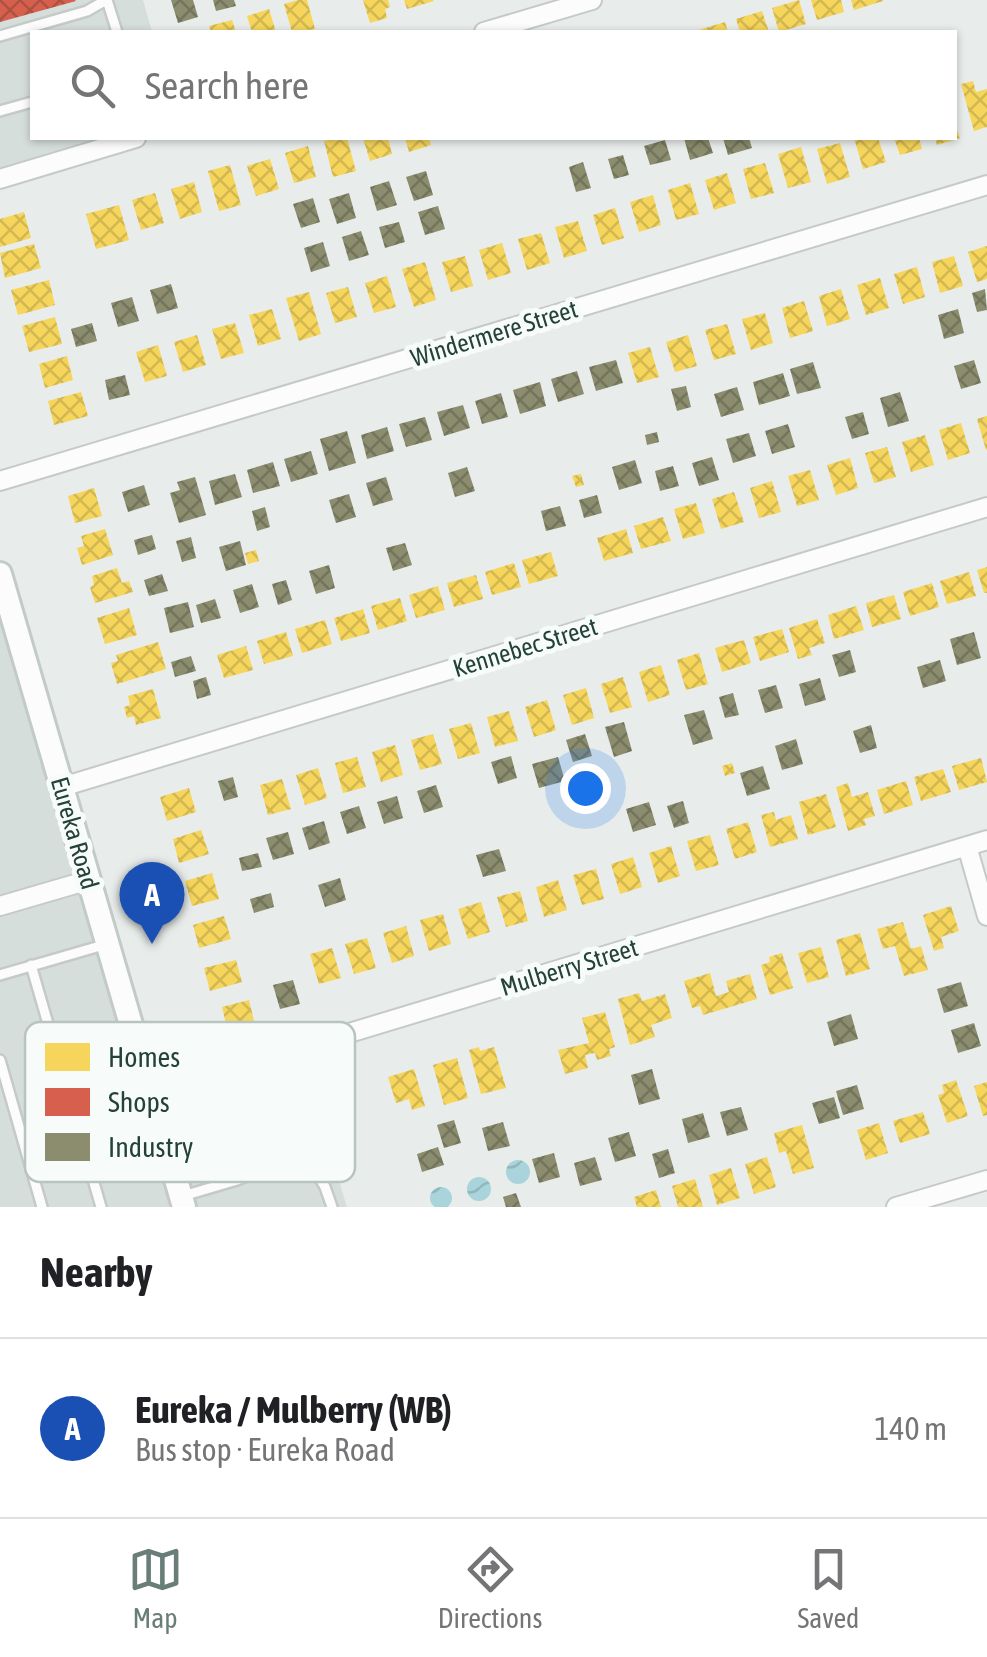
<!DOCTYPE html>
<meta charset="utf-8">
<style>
:root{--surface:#fff;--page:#f6f6f6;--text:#202124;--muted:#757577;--line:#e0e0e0;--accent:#697e78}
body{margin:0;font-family:"Asap Condensed",sans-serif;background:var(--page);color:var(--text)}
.you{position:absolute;left:585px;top:788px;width:35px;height:35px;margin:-25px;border:8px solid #fff;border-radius:50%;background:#1a73e8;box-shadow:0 0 0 15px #1a73e833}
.badge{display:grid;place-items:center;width:65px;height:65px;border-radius:50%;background:var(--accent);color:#fff;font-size:32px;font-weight:700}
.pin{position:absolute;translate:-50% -82px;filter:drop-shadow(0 2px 5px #0008)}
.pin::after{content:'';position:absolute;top:52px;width:35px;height:30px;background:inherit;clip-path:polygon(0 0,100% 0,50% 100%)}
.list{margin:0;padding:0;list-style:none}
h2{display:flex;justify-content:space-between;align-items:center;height:130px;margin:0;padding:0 40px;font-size:42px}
h2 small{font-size:32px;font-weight:400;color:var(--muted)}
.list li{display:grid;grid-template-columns:65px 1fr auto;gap:30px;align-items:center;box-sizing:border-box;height:180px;padding:0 40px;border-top:2px solid var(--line)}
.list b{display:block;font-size:38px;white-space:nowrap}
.list p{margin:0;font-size:32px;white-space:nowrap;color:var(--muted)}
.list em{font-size:32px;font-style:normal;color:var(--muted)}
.icon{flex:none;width:55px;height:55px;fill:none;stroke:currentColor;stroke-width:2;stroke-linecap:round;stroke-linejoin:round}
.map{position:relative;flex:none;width:987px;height:1207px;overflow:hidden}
.search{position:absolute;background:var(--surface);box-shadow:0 2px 8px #0004;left:30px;right:30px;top:30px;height:110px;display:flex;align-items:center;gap:25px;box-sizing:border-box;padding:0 35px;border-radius:0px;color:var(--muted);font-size:38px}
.sheet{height:310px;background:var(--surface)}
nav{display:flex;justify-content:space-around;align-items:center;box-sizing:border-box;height:140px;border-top:2px solid var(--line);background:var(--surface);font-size:28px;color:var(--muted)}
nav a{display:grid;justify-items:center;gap:5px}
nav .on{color:var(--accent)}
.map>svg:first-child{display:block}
.built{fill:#d6dedb}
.water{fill:url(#water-waves)}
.homes{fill:url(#homes-cross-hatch)}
.shops{fill:url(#shops-cross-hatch)}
.industry{fill:url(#industry-cross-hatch)}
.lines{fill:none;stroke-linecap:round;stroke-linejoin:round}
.lane-casing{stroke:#c5cac8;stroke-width:14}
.street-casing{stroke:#c5cac8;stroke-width:22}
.secondary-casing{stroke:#c3cbc8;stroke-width:28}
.lane{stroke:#fcfcfc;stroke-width:9}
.street{stroke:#fcfcfc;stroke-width:18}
.secondary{stroke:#fcfcfc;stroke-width:22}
.labels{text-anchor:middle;stroke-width:10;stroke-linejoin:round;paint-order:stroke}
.street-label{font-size:25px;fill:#24423a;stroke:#f7fbf9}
.key{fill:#f7fbf9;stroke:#b8c4c0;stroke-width:2.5}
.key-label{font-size:28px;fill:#24423a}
</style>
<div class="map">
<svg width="987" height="1207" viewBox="0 0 987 1207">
<defs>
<pattern id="water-waves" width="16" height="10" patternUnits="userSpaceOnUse" patternTransform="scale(2.5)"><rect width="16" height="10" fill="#a9d4db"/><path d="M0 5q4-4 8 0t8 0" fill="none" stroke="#91b7bd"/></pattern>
<pattern id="homes-cross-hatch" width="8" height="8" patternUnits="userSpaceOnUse" patternTransform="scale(2.5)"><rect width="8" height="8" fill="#f6d55c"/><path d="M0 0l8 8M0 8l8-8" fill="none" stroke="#d3b851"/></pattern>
<pattern id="shops-cross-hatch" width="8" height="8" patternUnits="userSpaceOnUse" patternTransform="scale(2.5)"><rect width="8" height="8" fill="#d6604d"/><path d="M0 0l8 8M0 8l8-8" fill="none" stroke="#ad5141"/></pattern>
<pattern id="industry-cross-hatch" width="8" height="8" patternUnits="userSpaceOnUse" patternTransform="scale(2.5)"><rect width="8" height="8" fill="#8c8c6e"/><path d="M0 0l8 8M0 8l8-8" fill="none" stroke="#72745b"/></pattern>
</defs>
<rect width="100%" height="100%" fill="#e8edeb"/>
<path class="built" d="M0,0H143L152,32H32V138H136L0,179Z
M0,574L151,1093L299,1048L347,1207H0Z"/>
<path class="water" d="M506 1172a12 12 0 1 1 24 0a12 12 0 1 1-24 0Z
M467 1189a12 12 0 1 1 24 0a12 12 0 1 1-24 0Z
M430 1198a11 11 0 1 1 22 0a11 11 0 1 1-22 0Z"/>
<path class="homes" d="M298,0H307L315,29L292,32L284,4Z
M363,0H388L390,7L385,9L387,18L370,23Z
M404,0H433L434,1L407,9Z
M799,0L806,24L779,32L772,8Z
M811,0H841L844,12L817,20Z
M851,0H883V1L854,10Z
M269,9L276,32H252L247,16Z
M762,11L769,32H740L736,19Z
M232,20L236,32H211L209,26Z
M725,22L728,32H692Z
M973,81L976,92L987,89V127L974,131L961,84Z
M955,124L960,138L937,145L935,138H954Z
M338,138H347L356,171L333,177L324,141Z
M363,138H388L392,154L370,161Z
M405,138H429L431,145L409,152Z
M854,138H878L886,162L863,169Z
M894,138H919L922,149L900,155Z
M840,143L850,177L827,184L817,149Z
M308,146L316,177L294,183L285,153Z
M801,147L811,182L788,188L778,154Z
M270,159L279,189L256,196L247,166Z
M765,163L774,193L751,199L743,169Z
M230,165L241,205L219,211L208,171Z
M727,173L736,203L714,210L705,180Z
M194,182L202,212L180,219L171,189Z
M690,183L699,214L676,220L668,190Z
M155,193L164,223L141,230L132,200Z
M653,195L661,225L639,232L630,202Z
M119,205L129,240L96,249L86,214Z
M615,208L624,238L602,245L593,215Z
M24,212L31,238L0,247V219Z
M578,221L587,251L564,258L555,227Z
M541,233L550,263L527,270L518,239Z
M502,243L511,273L488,280L479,250Z
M34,244L41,268L5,278L0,253Z
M987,246V279L977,282L968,252Z
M465,256L473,286L451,292L442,262Z
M954,256L963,286L940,293L932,262Z
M425,262L436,300L414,307L402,269Z
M917,267L925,297L903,304L894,274Z
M387,276L396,307L374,313L365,283Z
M880,278L889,308L866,315L857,285Z
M49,280L55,305L18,315L11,290Z
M348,287L357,317L335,323L326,293Z
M841,289L850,319L827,326L819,296Z
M309,292L321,334L299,341L286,298Z
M804,301L813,331L790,338L782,308Z
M272,309L281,339L258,346L249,315Z
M765,313L773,343L751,350L742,319Z
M55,317L62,344L29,352L22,326Z
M235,323L244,353L221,359L212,329Z
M727,324L736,354L714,360L705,330Z
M197,335L206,365L183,372L174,342Z
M688,335L697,366L675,372L666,342Z
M158,345L167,376L145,382L136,352Z
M650,347L659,377L637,383L628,353Z
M67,356L73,380L45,388L39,364Z
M81,392L88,416L54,425L48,401Z
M987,416V449L986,450L977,419Z
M961,423L970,453L948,460L939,430Z
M925,435L934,465L911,472L902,442Z
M887,447L896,477L874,483L865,453Z
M850,458L858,488L836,495L827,465Z
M810,470L819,500L797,506L788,476Z
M581,474L584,485L576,487L572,476Z
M772,481L781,512L759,518L750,488Z
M94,488L102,516L75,523L68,496Z
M734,492L744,522L721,529L712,499Z
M696,503L705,533L683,539L674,509Z
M663,517L671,541L641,549L634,526Z
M105,529L113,555L82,565L77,548L84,546L81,536Z
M626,529L633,553L604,561L597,538Z
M256,550L259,561L248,564L245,553Z
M551,552L558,576L529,584L522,560Z
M514,563L521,587L492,595L485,572Z
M987,567V593H984L977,570Z
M117,568L122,583L129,581L133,592L95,603L90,587L94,585L92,576Z
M969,572L976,596L947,604L940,581Z
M476,575L483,599L454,607L447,583Z
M932,583L939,607L910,616L903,592Z
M438,586L445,610L416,618L409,595Z
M894,595L901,619L872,627L866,603Z
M400,598L407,621L378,630L371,606Z
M856,606L864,630L834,639L828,615Z
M129,608L137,635L105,644L97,618Z
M363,609L370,633L341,641L334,618Z
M817,619L825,643L809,648L812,655L798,659L789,628Z
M325,620L332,644L302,653L295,629Z
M782,629L789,652L760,661L753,637Z
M286,632L293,656L264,664L257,641Z
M744,640L751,663L722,672L715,648Z
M158,642L166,669L117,684L111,663L118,661L116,655Z
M246,646L253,670L224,678L217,655Z
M699,653L708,684L686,690L677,660Z
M661,665L670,695L648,702L639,672Z
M623,677L632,707L610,713L601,684Z
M586,688L594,718L572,725L563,695Z
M153,689L161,718L136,725L134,716L127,718L124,707L130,705L128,696Z
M547,700L556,730L534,737L525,707Z
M509,711L518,741L495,747L487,717Z
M471,723L480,753L458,759L449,729Z
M433,734L442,764L420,770L411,740Z
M395,745L403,775L381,782L372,752Z
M357,757L366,787L343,793L335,763Z
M981,758L987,782L959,790L952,766Z
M732,763L735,773L725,776L722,766Z
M318,768L327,798L305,805L296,775Z
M943,769L951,792L921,801L914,777Z
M282,779L291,809L268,815L260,785Z
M906,781L913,805L884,814L877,790Z
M848,783L852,797L868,792L875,816L864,819L866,825L848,831L836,787Z
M189,788L196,812L167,821L160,797Z
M826,794L836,827L808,835L799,802Z
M774,812L776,820L791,815L798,839L770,847L761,815Z
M748,822L757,852L735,859L726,829Z
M201,830L209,854L179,863L173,839Z
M710,835L719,865L696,871L687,841Z
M671,846L680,876L658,883L649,853Z
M633,857L642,887L620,894L611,864Z
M596,869L604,899L582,905L573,875Z
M212,873L219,899L192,906L185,881Z
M558,880L567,910L544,917L536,887Z
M520,891L528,921L506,927L497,897Z
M481,902L490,932L468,939L458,909Z
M951,906L959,931L941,937L944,948L934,951L923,915Z
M443,914L451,944L429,951L420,920Z
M224,916L231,939L199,948L193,925Z
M903,922L911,949L921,946L928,970L904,976L895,946L883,949L877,929Z
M406,926L414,956L392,963L383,933Z
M860,933L870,969L846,976L836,940Z
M367,938L376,968L354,974L345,944Z
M821,947L829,977L807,983L798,953Z
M332,948L341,978L319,984L310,954Z
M782,953L793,988L770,995L761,965L770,962L769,957Z
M236,960L242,982L210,991L204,968Z
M710,973L716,996L729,992L726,981L750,974L757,999L703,1015L700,1006L692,1008L684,981Z
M639,993L642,1001L665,994L672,1018L651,1025L655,1037L630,1045L618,999Z
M249,1000L255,1025L228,1032L222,1007Z
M605,1012L615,1047L609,1049L611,1056L597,1060L595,1053L585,1055L588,1068L565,1074L558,1050L589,1043L582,1018Z
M479,1047L480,1051L494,1047L506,1088L481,1094L469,1050Z
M457,1058L468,1098L444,1105L433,1065Z
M414,1069L425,1106L412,1110L409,1099L396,1103L388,1077Z
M956,1080L968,1116L947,1123L938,1095L944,1093L942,1085Z
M987,1082V1115L983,1116L974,1086Z
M923,1112L930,1134L900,1143L893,1121Z
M879,1123L888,1153L866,1160L857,1130Z
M802,1125L814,1168L793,1174L786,1151L779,1153L774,1133Z
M767,1157L776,1187L754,1194L745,1164Z
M731,1168L740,1198L717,1205L709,1175Z
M695,1179L703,1207H678L672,1186Z
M656,1190L661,1207H637L634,1197Z"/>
<path class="shops" d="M0,0H75L76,1L0,22Z"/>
<path class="industry" d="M171,0H193L198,17L178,23Z
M213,0H234L236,6L216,11Z
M684,138H708L713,153L690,160Z
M723,138H749L752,148L728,155Z
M665,140L671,160L650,165L644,146Z
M623,155L629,175L614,179L608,159Z
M583,162L591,188L576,192L569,167Z
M426,171L433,195L414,201L406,177Z
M389,181L397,205L377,211L370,187Z
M349,193L356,218L337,224L329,199Z
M313,198L320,222L301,228L293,204Z
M438,206L445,229L425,235L418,212Z
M399,222L405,242L385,248L379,227Z
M361,231L369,255L349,261L342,237Z
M323,242L330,266L311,272L304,248Z
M171,284L178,308L157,314L150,290Z
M985,289L987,310L977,312L972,293Z
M132,297L139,321L118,327L111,303Z
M958,309L964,333L944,339L938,315Z
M92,323L97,341L76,347L71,329Z
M616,360L623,383L596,391L589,367Z
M974,360L981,383L961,389L954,366Z
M813,362L821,388L797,394L790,369Z
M577,371L584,394L558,402L551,379Z
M783,373L790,396L759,405L753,382Z
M125,375L130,395L109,400L105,380Z
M540,382L546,406L520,414L513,390Z
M686,386L691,407L677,411L671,389Z
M737,387L744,410L721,417L714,394Z
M900,392L909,421L888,427L880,398Z
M501,393L508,417L482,424L475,401Z
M463,405L470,428L444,436L437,412Z
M863,412L869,434L852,439L845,417Z
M425,417L432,440L406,447L399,424Z
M788,424L795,447L772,454L765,431Z
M387,427L394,451L367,459L361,435Z
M347,431L356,463L329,471L320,439Z
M657,432L659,442L647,445L645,435Z
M749,433L756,456L733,463L726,439Z
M311,451L318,474L291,482L284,459Z
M712,457L719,480L699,486L692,463Z
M635,460L642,483L619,490L612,467Z
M273,462L280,486L253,493L247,470Z
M673,466L679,486L660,491L655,471Z
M467,467L475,491L455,497L448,473Z
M235,474L242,497L215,505L209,481Z
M195,477L206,515L179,523L170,493L180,490L177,482Z
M386,477L393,500L373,506L366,483Z
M144,485L150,505L128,512L122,492Z
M349,494L356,517L336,523L329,500Z
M597,495L602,513L584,518L579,500Z
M560,506L566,526L546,531L541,511Z
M265,507L270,527L257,531L252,511Z
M152,535L156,549L138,555L134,540Z
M191,537L196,558L182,562L176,541Z
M240,541L246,565L226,571L219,547Z
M405,543L412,565L393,571L386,548Z
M329,565L335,588L316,594L309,571Z
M162,574L168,591L149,596L144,580Z
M286,580L292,600L278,605L272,584Z
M252,584L259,607L240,613L233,590Z
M215,599L221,618L201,623L196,605Z
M188,602L194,627L170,633L164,608Z
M974,632L981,658L957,665L950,639Z
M850,650L856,672L839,677L832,655Z
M191,656L196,671L175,677L171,662Z
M940,660L946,681L923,688L917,667Z
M206,677L211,695L197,699L193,681Z
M820,678L826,700L805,706L799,684Z
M776,685L783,708L765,713L758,690Z
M733,693L739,715L725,718L719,697Z
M704,710L713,739L693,745L684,715Z
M624,722L632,751L614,757L605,727Z
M871,725L877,748L860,753L853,731Z
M585,734L592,756L573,762L566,740Z
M796,739L803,764L782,770L775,746Z
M511,756L517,778L498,784L491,762Z
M558,757L565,781L539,788L532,764Z
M763,766L770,789L747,796L740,773Z
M233,777L238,797L224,801L218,781Z
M436,785L443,807L424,813L417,791Z
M397,796L403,818L384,824L377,802Z
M683,801L689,823L674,828L667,806Z
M649,802L656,825L633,832L626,809Z
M359,806L366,828L347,834L340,812Z
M324,821L330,843L309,850L302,828Z
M288,832L294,854L273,860L266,838Z
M499,849L506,871L483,877L476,855Z
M258,853L262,867L242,871L239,858Z
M340,878L346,900L325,907L318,885Z
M271,893L274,907L254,913L250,899Z
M293,980L300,1004L280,1009L273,985Z
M961,982L968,1006L944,1013L937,989Z
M851,1014L858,1039L834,1046L827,1022Z
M974,1023L981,1046L958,1053L951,1030Z
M652,1069L660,1099L639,1105L631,1075Z
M857,1085L864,1109L843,1115L836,1091Z
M834,1097L840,1118L819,1124L812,1103Z
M741,1107L748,1130L727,1136L720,1112Z
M703,1113L710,1137L688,1143L682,1119Z
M454,1120L461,1143L444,1148L437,1125Z
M503,1122L510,1146L488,1151L482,1128Z
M629,1132L636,1156L615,1162L608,1138Z
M438,1147L444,1165L422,1172L417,1154Z
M668,1149L675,1173L659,1178L652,1154Z
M554,1153L560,1177L539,1183L532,1159Z
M595,1157L602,1180L580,1186L574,1163Z
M516,1193L521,1207H506L503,1197Z"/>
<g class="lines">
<defs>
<path id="lane" d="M107,0L117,32
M0,36L87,11L106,0
M0,111L32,102
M31,965L101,1207
M0,975L107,944
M0,1060L42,1207
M304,1153L325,1187L332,1207
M183,1196L237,1180L304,1153L299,1095L285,1052"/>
<path id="street" d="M484,32L592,0
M0,179L136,138
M0,481L987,185
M62,787L987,507
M967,846L987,916
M0,906L89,880
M151,1093L987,840
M896,1207L987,1180"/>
<path id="secondary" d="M0,574L184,1207"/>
</defs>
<use href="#lane" class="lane-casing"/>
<use href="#street" class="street-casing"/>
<use href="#secondary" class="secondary-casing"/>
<use href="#lane" class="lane"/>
<use href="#street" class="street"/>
<use href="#secondary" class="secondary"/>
</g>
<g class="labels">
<g class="street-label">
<text transform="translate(494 333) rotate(-17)" y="9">Windermere Street</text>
<text transform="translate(525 647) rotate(-17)" y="9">Kennebec Street</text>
<text transform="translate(75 833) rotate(74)" y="9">Eureka Road</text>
<text transform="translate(569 967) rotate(-17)" y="9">Mulberry Street</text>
</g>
</g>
<rect x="25" y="1022" width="330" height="160" rx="15" class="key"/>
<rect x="45" y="1043" width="45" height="28" fill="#f6d55c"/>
<rect x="45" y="1088" width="45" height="28" fill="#d6604d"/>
<rect x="45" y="1133" width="45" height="28" fill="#8c8c6e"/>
<g class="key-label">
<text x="108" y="1067">Homes</text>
<text x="108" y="1112">Shops</text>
<text x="108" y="1157">Industry</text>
</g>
</svg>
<div class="you"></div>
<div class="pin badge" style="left:152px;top:944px;background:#1a4fb4">A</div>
<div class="search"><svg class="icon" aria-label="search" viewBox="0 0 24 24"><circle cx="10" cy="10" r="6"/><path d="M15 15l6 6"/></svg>Search here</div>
</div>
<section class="sheet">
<h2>Nearby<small></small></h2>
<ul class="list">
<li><span class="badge" style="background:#1a4fb4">A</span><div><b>Eureka / Mulberry (WB)</b><p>Bus stop · Eureka Road</p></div><em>140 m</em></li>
</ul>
</section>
<nav>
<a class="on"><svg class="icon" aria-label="map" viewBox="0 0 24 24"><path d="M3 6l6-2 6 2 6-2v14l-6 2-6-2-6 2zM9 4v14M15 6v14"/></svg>Map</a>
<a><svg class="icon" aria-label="directions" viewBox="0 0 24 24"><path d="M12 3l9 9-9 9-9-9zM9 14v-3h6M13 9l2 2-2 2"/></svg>Directions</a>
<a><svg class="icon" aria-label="saved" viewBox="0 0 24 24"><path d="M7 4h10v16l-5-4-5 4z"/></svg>Saved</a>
</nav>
